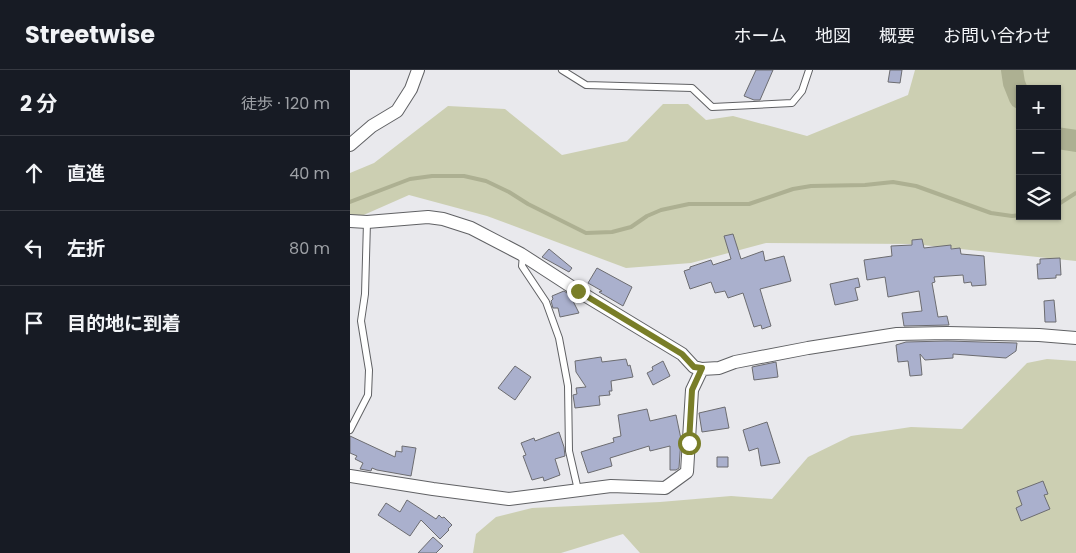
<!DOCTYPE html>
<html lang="ja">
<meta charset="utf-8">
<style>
:root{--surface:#171b24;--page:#20242c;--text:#f1f3f6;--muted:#9ea1a6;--line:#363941}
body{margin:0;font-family:Poppins,"Noto Sans JP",sans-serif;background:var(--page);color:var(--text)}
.controls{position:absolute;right:15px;top:15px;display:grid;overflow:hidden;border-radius:0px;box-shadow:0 1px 4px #0004}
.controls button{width:45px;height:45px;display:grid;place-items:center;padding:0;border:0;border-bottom:1px solid var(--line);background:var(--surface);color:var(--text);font:25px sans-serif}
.stop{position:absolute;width:15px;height:15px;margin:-11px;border:4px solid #797e28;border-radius:50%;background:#fff}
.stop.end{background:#797e28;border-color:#fff;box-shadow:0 1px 5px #0008}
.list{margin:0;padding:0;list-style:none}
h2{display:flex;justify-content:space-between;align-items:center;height:65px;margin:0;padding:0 20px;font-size:21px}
h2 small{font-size:16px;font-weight:400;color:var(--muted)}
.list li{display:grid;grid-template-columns:32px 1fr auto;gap:15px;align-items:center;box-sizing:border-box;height:75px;padding:0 20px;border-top:1px solid var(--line)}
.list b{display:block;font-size:19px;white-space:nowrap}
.list em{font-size:16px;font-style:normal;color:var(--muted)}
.icon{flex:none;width:28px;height:28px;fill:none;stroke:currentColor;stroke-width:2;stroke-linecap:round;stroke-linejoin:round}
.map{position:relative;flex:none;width:726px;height:483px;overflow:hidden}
header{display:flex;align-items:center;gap:30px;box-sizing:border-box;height:70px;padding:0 25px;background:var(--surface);border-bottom:1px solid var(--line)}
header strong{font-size:24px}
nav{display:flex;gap:28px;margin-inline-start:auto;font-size:18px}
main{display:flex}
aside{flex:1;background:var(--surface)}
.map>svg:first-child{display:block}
.green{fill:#cccfb2;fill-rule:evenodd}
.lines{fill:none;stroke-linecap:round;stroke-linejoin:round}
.stream{stroke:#adb092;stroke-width:4}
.river{stroke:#adb092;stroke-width:22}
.building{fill:#aab0cd;stroke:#6c6c70}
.lane-casing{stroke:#606164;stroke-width:8}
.street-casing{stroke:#606164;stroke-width:14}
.lane{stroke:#fff;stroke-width:6}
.street{stroke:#fff;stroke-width:12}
.route{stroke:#797e28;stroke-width:6}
</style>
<header>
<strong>Streetwise</strong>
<nav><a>ホーム</a><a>地図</a><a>概要</a><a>お問い合わせ</a></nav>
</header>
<main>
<aside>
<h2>2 分<small>徒歩 · 120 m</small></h2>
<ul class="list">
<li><svg class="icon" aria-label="ahead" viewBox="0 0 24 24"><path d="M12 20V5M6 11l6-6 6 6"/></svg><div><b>直進</b></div><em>40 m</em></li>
<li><svg class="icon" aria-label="left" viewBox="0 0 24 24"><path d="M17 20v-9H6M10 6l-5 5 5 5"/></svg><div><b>左折</b></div><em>80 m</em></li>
<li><svg class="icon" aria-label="arrive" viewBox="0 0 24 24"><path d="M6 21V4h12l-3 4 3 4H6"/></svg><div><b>目的地に到着</b></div></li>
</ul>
</aside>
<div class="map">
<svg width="726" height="483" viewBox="0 0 726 483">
<rect width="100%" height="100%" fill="#e9e9ed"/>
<path class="green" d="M565,0H726V191L563,174L416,173L341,193L276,198L137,146L59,125L0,151V103L24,93L98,36L155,39L212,85L277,71L313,34H338L356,50L383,46L457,66L558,25ZM670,19H707V146H670Z
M697,289L726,291V483H290L273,464L211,483H123L126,464L146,447L182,438L310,432L381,426L422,429L458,387L501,366L561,357L612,359L677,293Z"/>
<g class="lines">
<path class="stream" d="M0,132L60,109L82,106H114L136,111L159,122L178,134L236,163L262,162L281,157L297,146L311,140L339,134H399L443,119L461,116L515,115L543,112L566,116L641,143L662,146L670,145
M707,135L726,123"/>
<path class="river" d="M662,0L664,13L670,28
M707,68L726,71"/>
</g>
<path class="building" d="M406,0H423L410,30H404L394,26Z
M540,0H552L550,13L538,12Z
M383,164L391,189L413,181L415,191L434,186L441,211L410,219L421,256L412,259L411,255L404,257L393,223L378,228L375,221L365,223L361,212L340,219L334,201L340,199V197L361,190L363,195L381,189L374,166Z
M572,169L574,178L601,175V179L610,178L611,184L634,186L636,215L622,216L621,212L614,213L613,205L584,207L585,212L582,213L588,247L597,246L599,255L554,256L552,243L572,241L569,221L538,227L535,207L517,210L514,190L542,186L541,176L562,175V170Z
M199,179L222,198L219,202L192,187Z
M710,188L711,205H706V208L688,209L687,194H690V189Z
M247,198L282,217L273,236L249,222L252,221L238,213Z
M508,208L510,217L505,218L508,230L485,235L480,214Z
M214,221L220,225L229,243L210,247L208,238H203L201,231L203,229L202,226Z
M704,230L706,252H695L694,231Z
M597,271L667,273L666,281L656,288L603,284V288L575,290L570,284L572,305L560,306L558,291L548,292L546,275L556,272Z
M251,287L252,292L276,289L278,296L280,295L283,307L261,311L262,321H259L260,325L249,326L250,335L225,338L223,325L227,324L226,318L236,317L226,302L225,291Z
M313,291L320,306L303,315L297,303L303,300L302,297Z
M426,292L428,307L404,310L402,297Z
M165,296L181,307L165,330L148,318Z
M375,337L379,358L352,362L349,343Z
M297,339L300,351L326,345L331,369L329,398L326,400H320V376L300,381L299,376L260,388L262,396L238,403L231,382L264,372L263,368L271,366L268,345Z
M417,352L430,393L411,396L408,378L399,381L393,360Z
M209,362L214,377L215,386L205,389L210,405L194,411L193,407L182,410L173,386L176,385L171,373L184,368L185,371Z
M0,366L45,387L46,381L52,382V376L66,378L61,406L27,400L22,398L21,401L10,399L13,393L5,389L7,386L0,383Z
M367,387H378V397H367Z
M693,411L698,424L694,425L700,439L671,451L666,438L672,435L667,421Z
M57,430L86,449L89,445L92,448L94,447L102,455L98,459L99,460L90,469L71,450L60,466L28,445L36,433L50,442Z
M83,467L93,476L86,483H68Z"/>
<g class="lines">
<defs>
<path id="lane" d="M212,0L236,15L342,18L362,37L442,33L452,21L459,0
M173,185L172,196L196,232L209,268L218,316L219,381L228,420
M0,360L18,325L19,300L11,251L15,224L17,152"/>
<path id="street" d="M0,75L22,56L47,41L61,19L68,0
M0,151L17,152L78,147L93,149L121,158L171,184L228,221L332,284L344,297L352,299L369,298L385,292L458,278L547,264L597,263L689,265L726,268
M0,406L83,419L159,429L261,416L315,418L337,402L342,320L352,299"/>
</defs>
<use href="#lane" class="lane-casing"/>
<use href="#street" class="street-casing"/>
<use href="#lane" class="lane"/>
<use href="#street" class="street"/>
</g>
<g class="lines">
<path class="route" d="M228,221L332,284L344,297L352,298L342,320L339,373"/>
</g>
</svg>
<div class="controls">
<button>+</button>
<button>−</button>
<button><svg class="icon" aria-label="layers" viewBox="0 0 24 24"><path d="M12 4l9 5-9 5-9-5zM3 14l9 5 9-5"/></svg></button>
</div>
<div class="stop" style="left:339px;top:373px"></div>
<div class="stop end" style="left:228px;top:221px"></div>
</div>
</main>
